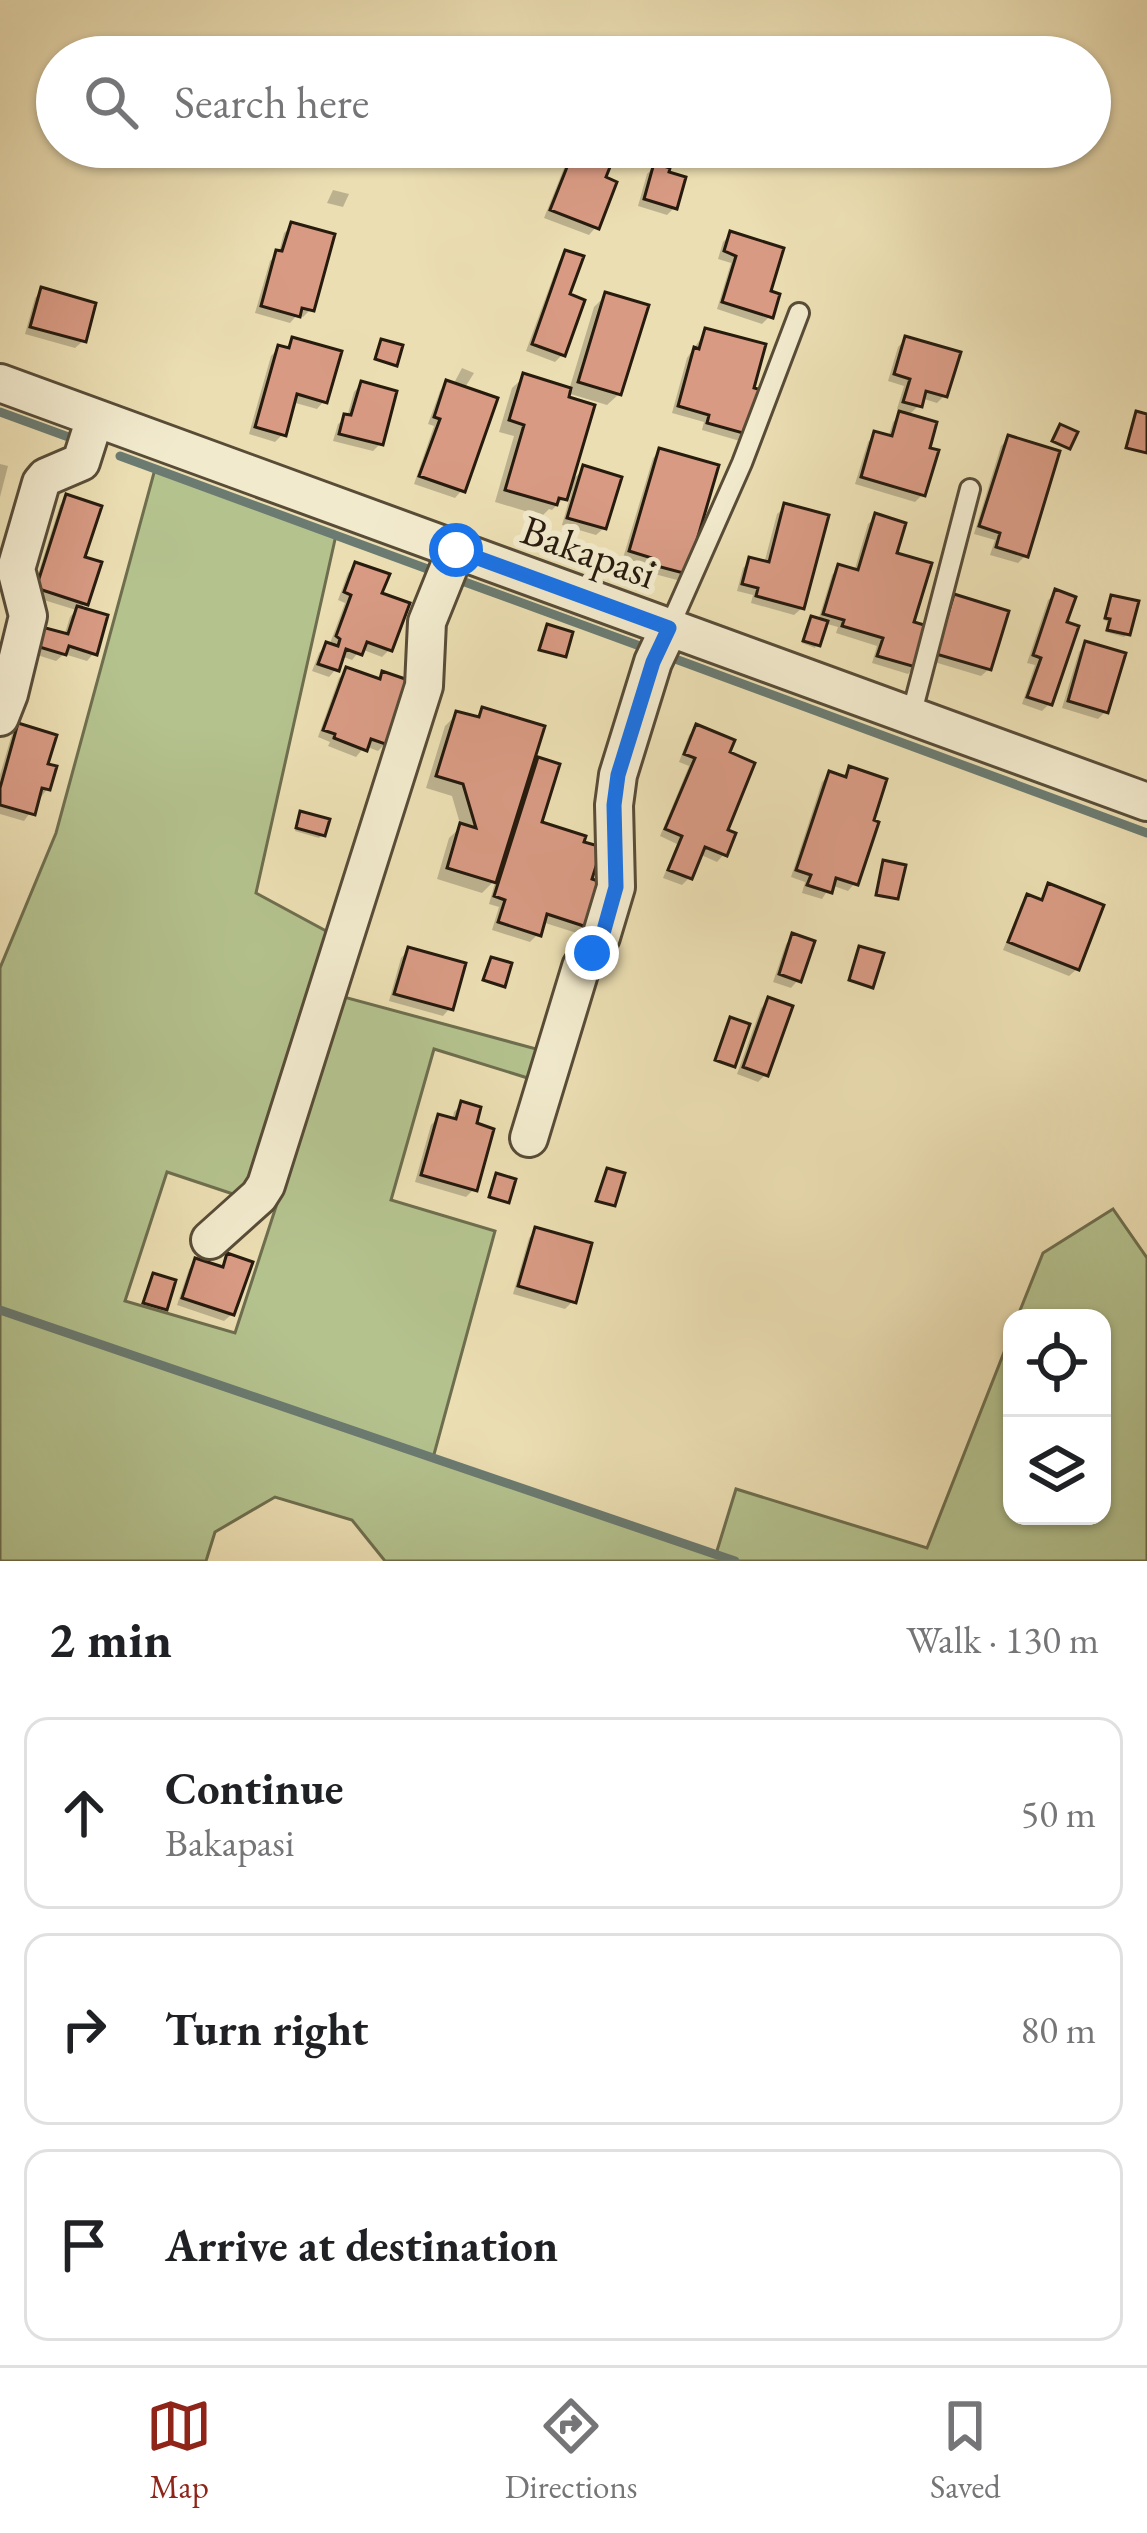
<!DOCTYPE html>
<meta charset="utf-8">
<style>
:root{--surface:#fff;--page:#f6f6f6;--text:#202124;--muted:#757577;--line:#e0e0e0;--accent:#8f2418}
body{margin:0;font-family:"EB Garamond",serif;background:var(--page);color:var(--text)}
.controls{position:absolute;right:36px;bottom:36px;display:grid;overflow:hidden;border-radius:24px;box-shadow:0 3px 9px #0004}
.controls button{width:108px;height:108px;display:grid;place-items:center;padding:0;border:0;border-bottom:3px solid var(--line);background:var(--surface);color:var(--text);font:60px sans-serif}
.stop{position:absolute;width:36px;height:36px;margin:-27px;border:9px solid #1a73e8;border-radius:50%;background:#fff}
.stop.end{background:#1a73e8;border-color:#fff;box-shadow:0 3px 12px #0008}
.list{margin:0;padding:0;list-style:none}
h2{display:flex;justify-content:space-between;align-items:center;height:156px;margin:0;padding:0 48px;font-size:51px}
h2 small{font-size:39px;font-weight:400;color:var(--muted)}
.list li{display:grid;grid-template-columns:78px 1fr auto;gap:36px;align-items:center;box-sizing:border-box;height:192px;margin:0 24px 24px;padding:0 24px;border:3px solid var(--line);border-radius:24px}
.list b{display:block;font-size:45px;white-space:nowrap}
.list p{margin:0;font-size:39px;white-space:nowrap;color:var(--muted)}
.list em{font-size:39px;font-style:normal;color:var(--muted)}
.icon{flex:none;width:66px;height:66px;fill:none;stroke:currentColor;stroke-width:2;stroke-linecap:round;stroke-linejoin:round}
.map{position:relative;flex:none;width:1147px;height:1561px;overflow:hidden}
.search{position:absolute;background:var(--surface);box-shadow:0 3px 9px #0004;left:36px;right:36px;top:36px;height:132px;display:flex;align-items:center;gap:30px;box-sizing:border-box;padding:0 42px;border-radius:66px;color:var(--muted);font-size:45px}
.sheet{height:804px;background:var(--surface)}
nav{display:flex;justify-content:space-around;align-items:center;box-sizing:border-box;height:168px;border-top:3px solid var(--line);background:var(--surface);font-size:33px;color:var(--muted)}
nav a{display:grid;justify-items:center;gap:6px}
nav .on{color:var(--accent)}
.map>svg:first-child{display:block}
.green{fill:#b4c28e;stroke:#6e6e4e;stroke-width:3}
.shadow{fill:#0003}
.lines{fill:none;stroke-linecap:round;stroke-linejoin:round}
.stream{stroke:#6b7b71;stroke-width:9}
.building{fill:#d89a83;stroke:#271b0e;stroke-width:3}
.lane-casing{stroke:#584c37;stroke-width:24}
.street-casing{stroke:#584c37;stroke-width:42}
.lane{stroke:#f2eacd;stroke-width:18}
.street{stroke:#f2eacd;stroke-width:36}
.route{stroke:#1a73e8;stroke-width:15}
.labels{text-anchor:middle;stroke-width:12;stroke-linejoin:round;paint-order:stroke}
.street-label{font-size:42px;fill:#271b0e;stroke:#f2eacd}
</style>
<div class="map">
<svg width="1147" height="1561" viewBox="0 0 1147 1561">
<rect width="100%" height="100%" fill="#ebdeb2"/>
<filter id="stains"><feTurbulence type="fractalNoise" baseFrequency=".00167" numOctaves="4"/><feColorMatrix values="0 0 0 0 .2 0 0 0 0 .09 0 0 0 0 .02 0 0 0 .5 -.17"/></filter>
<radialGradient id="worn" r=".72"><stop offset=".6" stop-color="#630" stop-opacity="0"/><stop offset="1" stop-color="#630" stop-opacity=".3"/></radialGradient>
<path class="green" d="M155,469L336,535L256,893L339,938L266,1171L236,1195L167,1172L125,1301L235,1333L344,997L540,1050L531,1079L434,1049L391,1200L495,1231L433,1458L716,1554L736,1489L927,1548L1012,1332V1516H1102V1318H1017L1043,1253L1113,1209L1147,1258V1561H385L352,1520L275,1497L215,1532L206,1561H0V968L56,833Z"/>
<path class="shadow" d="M576,147H580L596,227L589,235L544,218L570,153Z
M661,147H691L688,158L681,165L658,159Z
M655,166L675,207L667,215L638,206L647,174Z
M333,190L349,194L343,207L327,203Z
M292,226L311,309L303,317L297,315L290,323L255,313L270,261L279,252L284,233Z
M731,234L767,293L770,316L762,324L717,309L731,263L718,259L723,242Z
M566,253L563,354L555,362L526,351L559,261Z
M42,290L83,341L75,348L25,334L35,298Z
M606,295L619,394L607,405L567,393L568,484L584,469L604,528L596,535L562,525L572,490L552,510L549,509L542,516L495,502L514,436L499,432L512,388L524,377L569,390L594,307Z
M706,331L750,390L747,433L740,441L702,430L704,422L672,413L687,358Z
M906,339L945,395L937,403L921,398L919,405L908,416L926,450L922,495L915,502L855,484L868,442L875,434L888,438L893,422L904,411L897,409L904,386L888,381L898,347Z
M293,340L324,401L317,409L292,402L283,434L275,442L249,434L271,356L279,348L284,349Z
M462,368L474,373L464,389L462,490L455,498L414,484L434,426L428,424L440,391L447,383L453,385Z
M361,384L380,444L373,451L333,441L338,424L347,417L354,392Z
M1008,439L1025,556L1018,563L990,555L995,540L974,534L1001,446Z
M660,451L684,573L677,580L647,572L649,566L623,558L653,458Z
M0,464L8,466L0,497Z
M67,498L82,559L85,603L79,610L94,653L87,661L64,654L56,661L31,653L35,638L64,636L70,617L76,610L31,596L60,505Z
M785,507L802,608L794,615L751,603L753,595L737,591L743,568L750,561L764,564L777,514Z
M876,517L893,555L910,624L916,666L908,674L872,663L877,646L836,633L838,627L824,623L815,648L802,643L809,622L812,619L818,621L832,575L839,567L854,572L868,524Z
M356,565L379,595L390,649L382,657L361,649L352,660L341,656L336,669L329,677L312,671L319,653L327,645L329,646L345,603L338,600L348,573Z
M1056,593L1063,624L1050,703L1042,711L1022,704L1035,665L1027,663L1048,600Z
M955,598L989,669L981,676L931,661L947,605Z
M1112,598L1127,634L1124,637L1106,632L1109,622L1104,620Z
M1086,645L1106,711L1098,719L1062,708L1079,652Z
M347,670L377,681L383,674L386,743L378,751L365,746L356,757L328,746L330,742L318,737L339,678Z
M482,710L528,771L539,760L538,824L588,881L603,886L583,935L542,922L538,934L530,942L492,930L499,907L489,904L496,879L482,893L437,879L449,838L461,827L452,796L426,788L445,726L457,714L474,719Z
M19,727L44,766L47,789L24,821L0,814V775L12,734Z
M697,728L726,754L724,854L717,862L699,854L689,878L682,885L663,878L677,844L660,836L689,766L679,762L689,735Z
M849,770L855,883L848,891L831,885L822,899L802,893L805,882L791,877L822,782L830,774L841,778Z
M301,814L322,835L319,838L295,831Z
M1049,887L1077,969L1069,976L1003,950L1021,905L1028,898L1038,902Z
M793,937L798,980L791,988L773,982L786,944Z
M409,950L450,1008L443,1016L389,1001L401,958Z
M769,1000L766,1074L758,1082L737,1074L761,1008Z
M462,1104L474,1189L466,1197L415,1182L431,1125L439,1117L452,1121L454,1112Z
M536,1230L573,1301L565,1309L513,1294L529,1238Z
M228,1257L232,1314L224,1321L177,1305L189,1269L196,1261L219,1269Z"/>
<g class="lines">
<path class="stream" d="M0,412L74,439
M120,456L433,571
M462,581L648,649
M678,660L1147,833
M0,1310L735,1561"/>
</g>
<path class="building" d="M575,147H589L614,157L606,177L617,182L599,229L550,210Z
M654,163L670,168L669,172L686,177L677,209L644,199Z
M291,222L335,234L314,311L302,308L300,317L261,306L276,250L282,251Z
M730,231L784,248L771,291L780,294L773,318L722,302L736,256L724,251Z
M565,250L584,256L570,294L585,300L565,356L532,344Z
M41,287L96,303L86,342L30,327Z
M605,292L649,305L621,395L578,382Z
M705,328L766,344L754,388L762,390L750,435L707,423L709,415L678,406L694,347L699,349Z
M905,336L961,352L947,397L926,391L922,407L903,402L910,379L894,374Z
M292,337L342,351L327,403L297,394L286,436L255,427L278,345L289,348Z
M381,339L403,345L397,366L375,359Z
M523,373L571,388L569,397L595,405L567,500L559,498L557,505L505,490L524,425L509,420Z
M446,380L498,398L465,492L419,476L440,419L434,417Z
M361,381L397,391L383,445L339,434L344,414L351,415Z
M899,411L937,422L930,448L939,450L925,496L861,477L874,431L892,436Z
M1136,411L1147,414V453L1126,448Z
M1060,424L1078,432L1070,449L1052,441Z
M1008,435L1060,451L1028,557L996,547L1000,533L979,526Z
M659,448L719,465L687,574L653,565L655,559L629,551Z
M583,465L622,477L606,529L567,518Z
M66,494L102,506L85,557L102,562L88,605L36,588Z
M784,503L829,515L804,609L756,596L758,588L742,584L749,557L769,562Z
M875,513L906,523L897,553L932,563L914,622L931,627L919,668L877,656L883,638L842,626L844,620L823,614L838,564L858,570Z
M355,562L390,574L382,593L410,603L392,651L367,642L362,655L346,649L339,671L318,664L326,642L338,646L340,639L336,636L351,595L344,592Z
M1055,589L1076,597L1067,622L1079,626L1052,705L1027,697L1041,658L1033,655Z
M954,594L1009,611L991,670L936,654Z
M1111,595L1139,601L1130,635L1107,630L1110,619L1105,618Z
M77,606L108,615L97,655L69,646L66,655L36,646L42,627L68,634Z
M811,616L828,621L820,646L803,641Z
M547,624L573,632L566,657L539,650Z
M1085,641L1126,653L1108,713L1068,701Z
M346,667L380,679L382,671L417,683L388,745L371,739L367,751L334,738L335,734L323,730Z
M482,707L545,726L496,883L447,868L460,823L476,828L463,784L436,776L456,711L479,717Z
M18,723L57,735L48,764L57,766L50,790L42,788L35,815L0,805V788Z
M696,724L735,740L730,752L755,763L728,830L736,833L727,856L705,847L692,879L668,870L682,836L665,829L695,758L684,754Z
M538,757L560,764L542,822L586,836L584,842L602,847L592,879L607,884L593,929L547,914L541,936L498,922L505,900L494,896Z
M849,766L887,779L874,820L879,822L858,885L836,878L832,893L807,885L811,875L796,870L829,771L846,777Z
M300,811L330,819L325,836L296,828Z
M883,860L906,865L898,899L876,895Z
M1048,883L1104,905L1079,970L1008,942L1027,894L1042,900Z
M792,933L815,941L801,982L779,974Z
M859,946L884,953L873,988L849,980Z
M408,947L466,963L453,1010L394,994Z
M491,957L512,963L505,987L483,980Z
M768,997L793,1006L768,1076L743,1067Z
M730,1017L750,1024L735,1067L715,1060Z
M461,1101L481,1107L477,1123L494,1129L477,1191L421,1175L438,1114L456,1119Z
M607,1168L625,1173L615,1206L596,1201Z
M496,1173L516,1179L509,1203L489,1197Z
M535,1227L592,1243L576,1303L518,1286Z
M227,1253L253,1262L234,1315L182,1298L195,1258L223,1267Z
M153,1273L176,1280L167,1310L143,1303Z"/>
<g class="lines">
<defs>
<path id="lane" d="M669,628L742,463L799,313
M911,716L970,489"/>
<path id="street" d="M0,383L1147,802
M0,717L9,694L28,616L16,569L41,483L46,477L81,462L95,418
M529,1138L581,967L601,937L616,887L614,805L618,775L653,662L669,628
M210,1240L259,1196L266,1185L424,686L427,622L456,550"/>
</defs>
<use href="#lane" class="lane-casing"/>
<use href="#street" class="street-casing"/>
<use href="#lane" class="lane"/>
<use href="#street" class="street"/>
</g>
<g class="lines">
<path class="route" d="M456,550L669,628L653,662L618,775L614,805L616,887L602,937L592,953"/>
</g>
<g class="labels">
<g class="street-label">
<text transform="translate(589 551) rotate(20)" y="15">Bakapasi</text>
</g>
</g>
<rect width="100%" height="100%" filter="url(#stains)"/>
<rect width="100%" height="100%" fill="url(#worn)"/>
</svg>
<div class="controls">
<button><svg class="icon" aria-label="locate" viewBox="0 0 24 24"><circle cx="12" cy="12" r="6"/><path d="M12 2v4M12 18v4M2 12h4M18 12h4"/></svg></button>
<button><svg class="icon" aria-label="layers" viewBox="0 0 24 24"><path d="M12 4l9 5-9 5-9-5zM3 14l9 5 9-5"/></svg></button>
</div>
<div class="stop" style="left:456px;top:550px"></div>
<div class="stop end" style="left:592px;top:953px"></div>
<div class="search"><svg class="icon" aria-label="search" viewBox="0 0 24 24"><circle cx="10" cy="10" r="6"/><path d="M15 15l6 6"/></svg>Search here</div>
</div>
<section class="sheet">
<h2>2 min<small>Walk · 130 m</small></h2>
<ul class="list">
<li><svg class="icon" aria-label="ahead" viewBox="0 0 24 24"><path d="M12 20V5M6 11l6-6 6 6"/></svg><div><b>Continue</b><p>Bakapasi</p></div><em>50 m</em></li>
<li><svg class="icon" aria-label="right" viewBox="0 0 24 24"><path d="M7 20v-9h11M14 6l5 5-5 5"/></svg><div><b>Turn right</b></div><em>80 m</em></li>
<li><svg class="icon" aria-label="arrive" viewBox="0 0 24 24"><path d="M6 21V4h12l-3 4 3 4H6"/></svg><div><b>Arrive at destination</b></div></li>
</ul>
</section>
<nav>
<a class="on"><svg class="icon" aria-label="map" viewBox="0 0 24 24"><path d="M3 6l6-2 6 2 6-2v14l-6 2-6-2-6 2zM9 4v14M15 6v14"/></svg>Map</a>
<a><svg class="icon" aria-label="directions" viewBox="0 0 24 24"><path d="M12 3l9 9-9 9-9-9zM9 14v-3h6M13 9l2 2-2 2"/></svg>Directions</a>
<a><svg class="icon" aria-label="saved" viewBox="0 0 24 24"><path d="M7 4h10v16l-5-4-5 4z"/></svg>Saved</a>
</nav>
